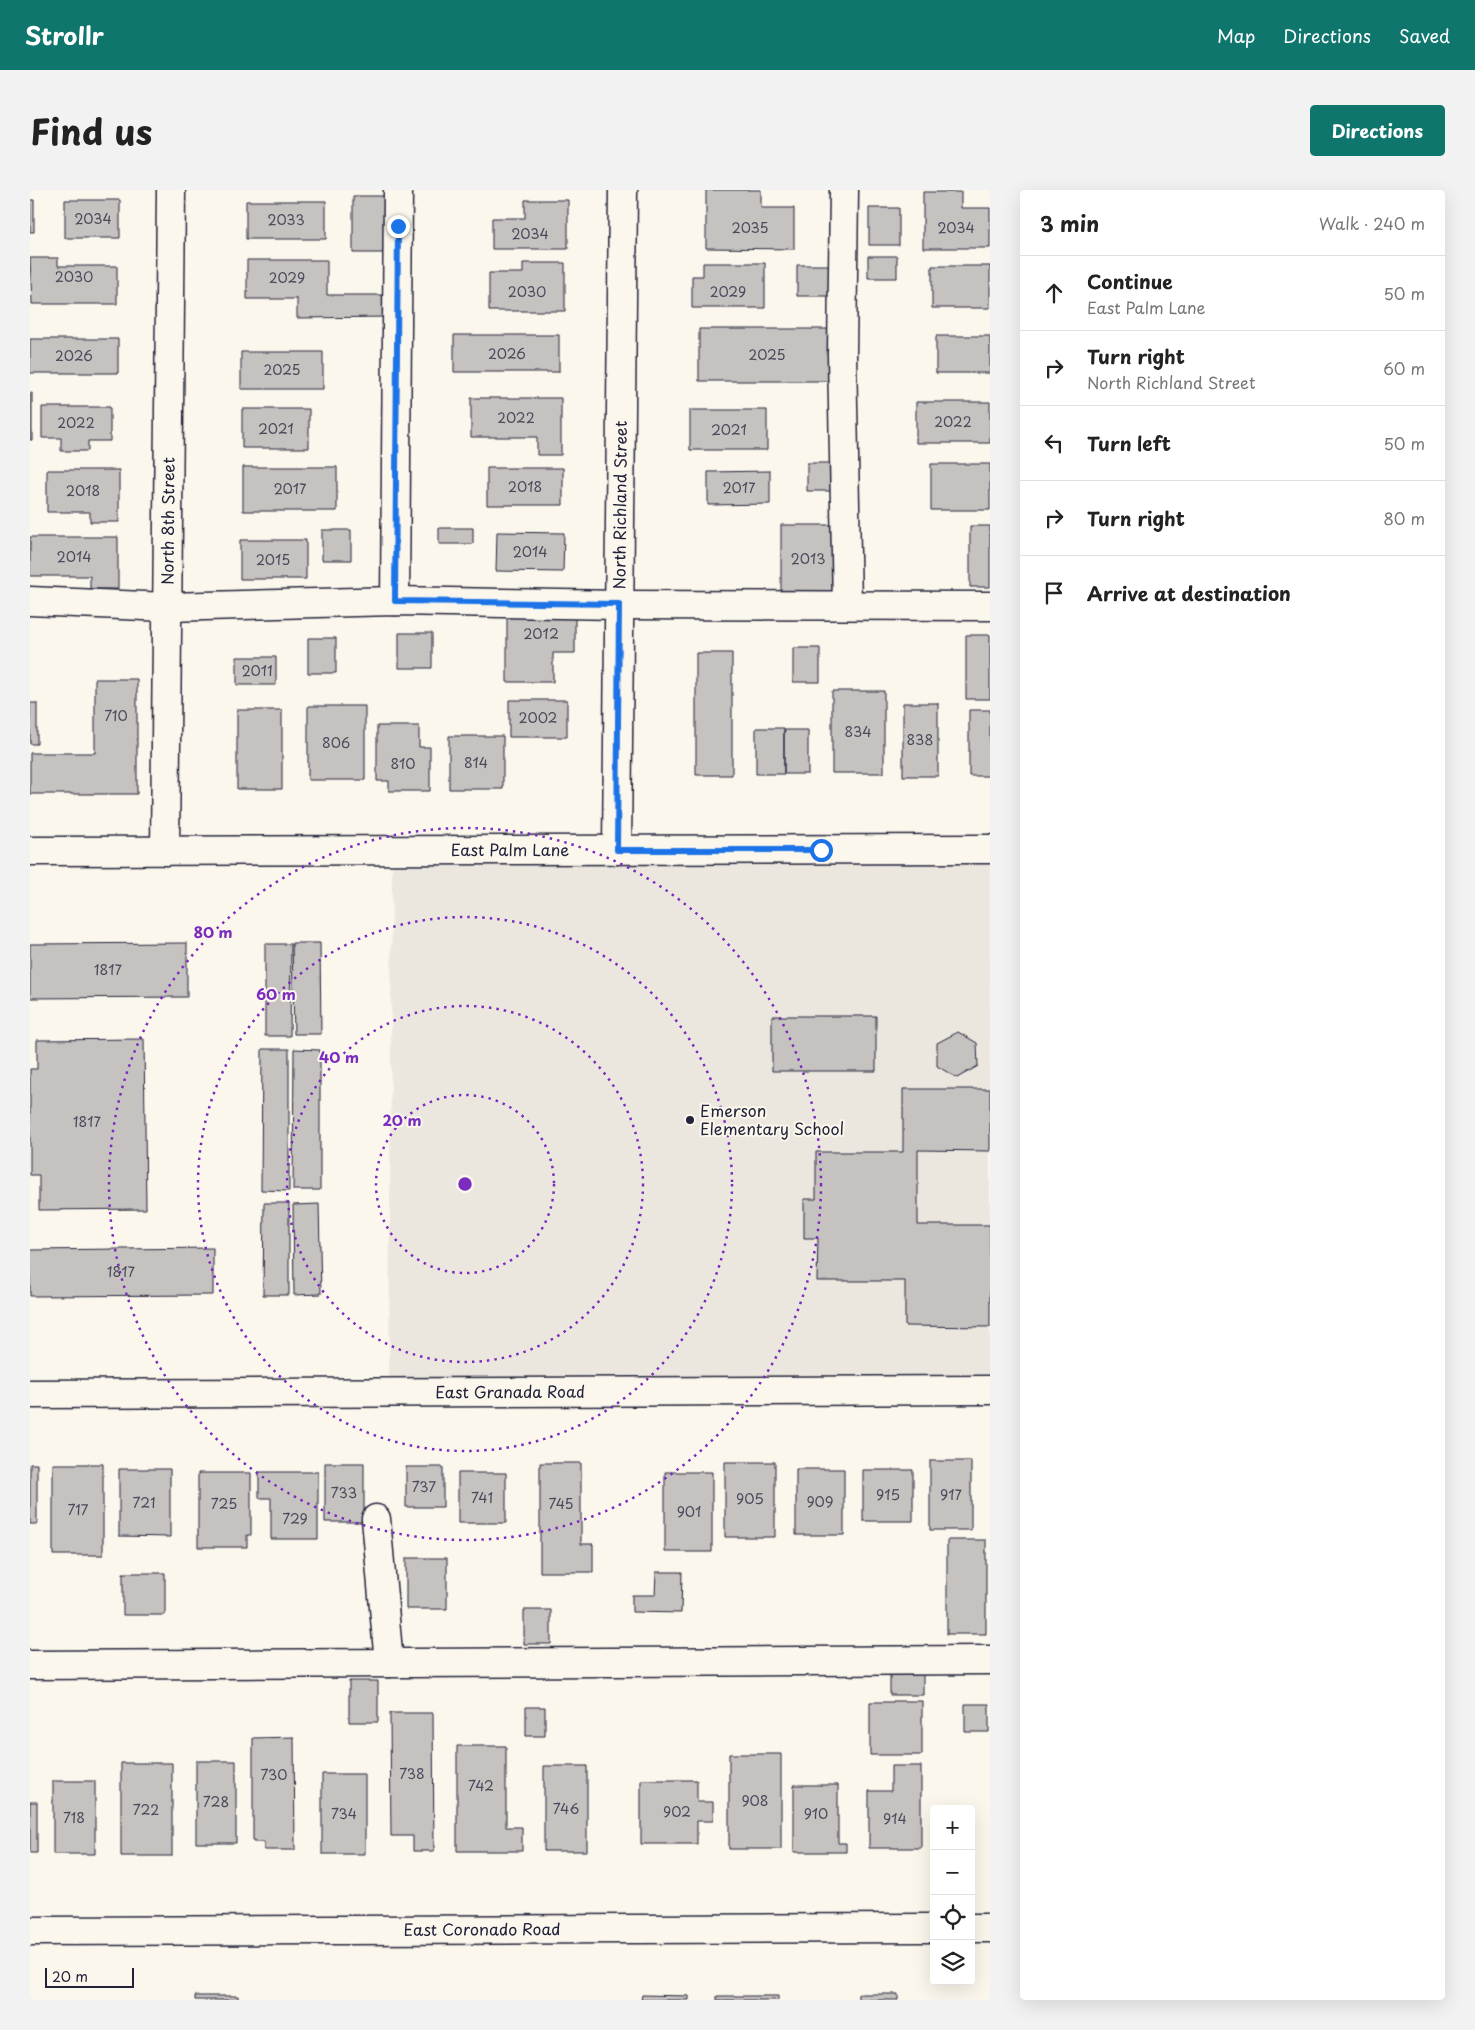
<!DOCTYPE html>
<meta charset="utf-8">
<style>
:root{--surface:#fff;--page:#f2f2f2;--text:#222;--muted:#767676;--line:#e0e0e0;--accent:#0f766e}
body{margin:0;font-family:"Playpen Sans",sans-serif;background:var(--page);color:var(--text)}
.controls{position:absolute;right:15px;bottom:15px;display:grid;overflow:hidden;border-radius:5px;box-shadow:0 5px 20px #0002}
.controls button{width:45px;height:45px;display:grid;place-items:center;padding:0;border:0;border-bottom:1px solid var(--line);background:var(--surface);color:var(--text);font:25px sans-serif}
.scale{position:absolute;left:15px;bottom:12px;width:89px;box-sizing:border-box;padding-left:5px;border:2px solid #22223b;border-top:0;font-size:14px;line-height:18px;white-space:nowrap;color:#22223b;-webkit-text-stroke:4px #fbf7ec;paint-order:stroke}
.stop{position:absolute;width:15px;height:15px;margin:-11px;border:4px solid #1a73e8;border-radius:50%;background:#fff}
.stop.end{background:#1a73e8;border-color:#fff;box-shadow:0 1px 5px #0008}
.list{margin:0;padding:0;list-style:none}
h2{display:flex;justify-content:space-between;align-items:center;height:65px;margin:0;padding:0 20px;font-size:21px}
h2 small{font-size:16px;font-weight:400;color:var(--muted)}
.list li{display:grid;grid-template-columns:32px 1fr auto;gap:15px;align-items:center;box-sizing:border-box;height:75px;padding:0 20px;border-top:1px solid var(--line)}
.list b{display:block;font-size:19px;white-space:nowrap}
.list p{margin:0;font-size:16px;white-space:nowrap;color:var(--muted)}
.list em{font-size:16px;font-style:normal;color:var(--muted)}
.icon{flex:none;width:28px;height:28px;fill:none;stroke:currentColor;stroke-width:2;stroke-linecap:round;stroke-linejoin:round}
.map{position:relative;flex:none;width:960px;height:1810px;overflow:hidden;border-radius:5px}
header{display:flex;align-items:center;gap:30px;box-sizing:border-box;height:70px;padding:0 25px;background:var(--accent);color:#fff}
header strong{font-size:24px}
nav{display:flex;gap:28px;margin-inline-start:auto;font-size:18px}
.intro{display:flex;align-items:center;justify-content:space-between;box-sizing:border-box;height:120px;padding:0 30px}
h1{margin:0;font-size:35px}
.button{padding:12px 22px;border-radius:5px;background:var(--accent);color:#fff;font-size:18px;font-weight:700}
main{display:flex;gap:30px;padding:0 30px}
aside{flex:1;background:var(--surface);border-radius:5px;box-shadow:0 5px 20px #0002}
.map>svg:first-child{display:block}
.built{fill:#ebe7df}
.building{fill:#c6c2c0;stroke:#22223b}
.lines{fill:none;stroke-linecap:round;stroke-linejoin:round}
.minor-casing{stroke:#22223b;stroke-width:31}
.minor{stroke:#fbf7ec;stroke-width:28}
.route{stroke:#1a73e8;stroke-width:6}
.ring{fill:none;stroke:#7b2cbf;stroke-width:2.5;stroke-dasharray:2.5 5}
.poi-dot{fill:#22223b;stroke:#fbf7ec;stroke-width:2}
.labels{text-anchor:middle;stroke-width:4;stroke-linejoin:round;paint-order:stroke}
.number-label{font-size:14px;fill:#4b4a5c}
.street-label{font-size:16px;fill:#22223b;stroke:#fbf7ec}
.poi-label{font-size:16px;fill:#22223b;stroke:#fbf7ec;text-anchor:start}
.centre{fill:#7b2cbf;stroke:#fbf7ec;stroke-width:2.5}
.ring-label{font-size:15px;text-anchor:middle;font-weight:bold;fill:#7b2cbf;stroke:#fbf7ec;stroke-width:4;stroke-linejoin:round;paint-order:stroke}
</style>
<header>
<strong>Strollr</strong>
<nav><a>Map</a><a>Directions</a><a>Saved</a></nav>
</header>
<div class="intro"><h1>Find us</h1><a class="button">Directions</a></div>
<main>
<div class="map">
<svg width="960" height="1810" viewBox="0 0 960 1810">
<rect width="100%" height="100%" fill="#fbf7ec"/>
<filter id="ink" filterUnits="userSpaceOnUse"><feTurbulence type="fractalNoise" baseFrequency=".02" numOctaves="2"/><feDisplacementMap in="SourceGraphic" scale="10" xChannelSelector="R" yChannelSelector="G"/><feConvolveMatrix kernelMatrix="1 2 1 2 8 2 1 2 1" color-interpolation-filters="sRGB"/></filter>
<g filter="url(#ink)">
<path class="built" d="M960,659V1200L359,1202L362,661Z"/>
<path class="building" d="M676,0H731V18H764V59L676,58Z
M893,2H931V18H960V58H893Z
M323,6H359V63H323Z
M0,10H4V42H0Z
M35,10H90V48H35Z
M495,10H538V59H462V28H495Z
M216,11H296V49H216Z
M839,18H869V55H839Z
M838,66H867V88H838Z
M0,68H28V76H87V114H2Z
M217,70H297V105H359V127L267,128V109H217Z
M493,73H535V121H459V83H493Z
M673,73H735V118H662V86H673Z
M767,75H803V106H767Z
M902,76H960V118H902Z
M669,139H806V191H669Z
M424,145H529V182H424Z
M906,146H960V183H906Z
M0,149H88V183H0Z
M211,162H293V199H211Z
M0,203H2V250H0Z
M441,208H531V265H507V247H441Z
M886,212H960V253H886Z
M12,217H80V251H58V261H31V248H12Z
M212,219H279V258H212Z
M660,220H737V260H660Z
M777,273H807V301H777Z
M901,274H960V320H901Z
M213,277H307V321H213Z
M457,278H533V315H457Z
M17,280H89V332H60V322H17Z
M740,281V314L678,315V282Z
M751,335H806V403H751Z
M940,336H960V397H940Z
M409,338H443V354H409Z
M292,340H321V370H292Z
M467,342L534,343L533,382L466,381Z
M0,347H88V399H60V386H0Z
M210,350H276V389H210Z
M477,425H545V463H523V492H477Z
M369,443H402V478H369Z
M936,445H960V509H936Z
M278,448H306V483H278Z
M763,458H790V492H763Z
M666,463H702V585H666Z
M207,467H246V495H207Z
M65,489H107V604H0V563H65Z
M802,501H854V583H802Z
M479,510H537V547H479Z
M0,513H7V554H0Z
M873,513H908V586H873Z
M278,516H335V590H278Z
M207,520H252V599H207Z
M939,520H960V586H939Z
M347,536H389V557H400V601H359V591H347Z
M726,538H754V584H726Z
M754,540H778V584H754Z
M419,546H473V599H419Z
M157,753V807L0,808V754Z
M262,753H290L291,844H264Z
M235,754H261L260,846H235Z
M742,826H846V881H742Z
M928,842L947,853L948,876L927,888L907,876V853Z
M114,849L116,1019L9,1020V985H0V879H7V850Z
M232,859H259V1001L231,1000Z
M264,859L290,860V1000H263Z
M873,899H960V961L888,960V1035H960V1137L875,1136V1091H787L788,1048H774V1009H786V962H873Z
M234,1013H259V1105H233Z
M289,1014L291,1104L264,1105L263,1015Z
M183,1058V1105L0,1106V1060Z
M900,1271H941V1340H900Z
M695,1272H745V1347H695Z
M295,1273H334V1332H295Z
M510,1273H551V1354H563V1382H510Z
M0,1274H7V1334H0Z
M23,1274H73V1365H23Z
M376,1277H413V1317H376Z
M89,1279H140V1347L89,1346Z
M766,1279H814V1345H766Z
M833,1280H883V1331H833Z
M229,1282H288V1349H241V1308H229Z
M635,1282H682V1362H635Z
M168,1283H221V1345H217V1357H168Z
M428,1283H476V1333H428Z
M917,1350H956V1444H917Z
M376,1368H417V1419H376Z
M626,1382H652L651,1423L602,1422V1405H625Z
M93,1383H135V1425H93Z
M494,1420H521V1454H494Z
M860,1473H893V1505H860Z
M319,1491H348V1532H319Z
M863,1511H892V1565H840V1512H863Z
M935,1514H959V1542H935Z
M496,1517H515V1546H496Z
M360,1523H403L404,1661H383V1646H361Z
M264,1547L265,1660H234V1652H223V1548Z
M427,1556H476V1637H492V1661H427Z
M699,1564H751V1659H699Z
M166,1571H206V1653H166Z
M91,1573H142V1666H91Z
M514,1576H557V1661H514Z
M861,1576H891V1658H839V1601H861Z
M292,1584H335V1664H292Z
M611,1590H667V1612H683V1631H667V1654H611Z
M23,1591H65V1664H23Z
M764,1595H808V1653H816V1662H764Z
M0,1612H7V1663H0Z
M828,1804H868V1810H828Z
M612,1805L659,1806V1810H611Z
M165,1806H208V1810H165Z
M687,1806H748V1810H687Z"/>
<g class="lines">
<defs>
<g id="minor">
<path d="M814,0L812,165L817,415"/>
<path d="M0,411L137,417L365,411L589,415L960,416"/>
<path d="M365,411L368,0"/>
<path id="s1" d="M587,660L593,0"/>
<path id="s2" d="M0,661L960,659"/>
<path id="s3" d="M135,661L141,0"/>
<path id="s4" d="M0,1204L960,1200"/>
<path d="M346,1329L359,1473"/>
<path d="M0,1475L960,1470"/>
<path d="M941,1738H960"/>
<path id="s5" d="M0,1741L904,1738"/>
</g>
</defs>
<use href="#minor" class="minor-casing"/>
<use href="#minor" class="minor"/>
</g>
</g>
<g class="lines" filter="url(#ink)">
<path class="route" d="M368,36L365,411L589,414L587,660H791"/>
</g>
<g class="ring">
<circle cx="435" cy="994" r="89"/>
<circle cx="435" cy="994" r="178"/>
<circle cx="435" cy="994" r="267"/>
<circle cx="435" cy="994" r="356"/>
</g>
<circle class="poi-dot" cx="660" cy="930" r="5"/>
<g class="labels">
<g class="number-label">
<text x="63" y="34">2034</text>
<text x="256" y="35">2033</text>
<text x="720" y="43">2035</text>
<text x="926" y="43">2034</text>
<text x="500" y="49">2034</text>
<text x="44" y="92">2030</text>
<text x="257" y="93">2029</text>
<text x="497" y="107">2030</text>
<text x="698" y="107">2029</text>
<text x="477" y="169">2026</text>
<text x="737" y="170">2025</text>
<text x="44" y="171">2026</text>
<text x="252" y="185">2025</text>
<text x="486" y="233">2022</text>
<text x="923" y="237">2022</text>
<text x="46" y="238">2022</text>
<text x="246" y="244">2021</text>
<text x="699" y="245">2021</text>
<text x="495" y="302">2018</text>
<text x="709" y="303">2017</text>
<text x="260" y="304">2017</text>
<text x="53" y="306">2018</text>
<text x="500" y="367">2014</text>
<text x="44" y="372">2014</text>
<text x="778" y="374">2013</text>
<text x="243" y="375">2015</text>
<text x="511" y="449">2012</text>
<text x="227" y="486">2011</text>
<text x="86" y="531">710</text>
<text x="508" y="533">2002</text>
<text x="828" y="547">834</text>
<text x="890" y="555">838</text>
<text x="306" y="558">806</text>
<text x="446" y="578">814</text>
<text x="373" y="579">810</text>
<text x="78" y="785">1817</text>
<text x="57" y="937">1817</text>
<text x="91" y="1087">1817</text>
<text x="394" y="1302">737</text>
<text x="314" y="1308">733</text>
<text x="858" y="1310">915</text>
<text x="921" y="1310">917</text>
<text x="452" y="1313">741</text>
<text x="720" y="1314">905</text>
<text x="790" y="1317">909</text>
<text x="114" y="1318">721</text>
<text x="194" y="1319">725</text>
<text x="531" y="1319">745</text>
<text x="48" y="1325">717</text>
<text x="659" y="1327">901</text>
<text x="265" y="1334">729</text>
<text x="382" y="1589">738</text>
<text x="244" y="1590">730</text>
<text x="451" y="1601">742</text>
<text x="725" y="1616">908</text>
<text x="186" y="1617">728</text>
<text x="536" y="1624">746</text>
<text x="116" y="1625">722</text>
<text x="647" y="1627">902</text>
<text x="314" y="1629">734</text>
<text x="786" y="1629">910</text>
<text x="44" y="1633">718</text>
<text x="865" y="1634">914</text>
</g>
<g class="street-label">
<text dy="6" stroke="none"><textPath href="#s1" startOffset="345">North Richland Street</textPath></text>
<text dy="6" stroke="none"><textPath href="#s3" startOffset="330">North 8th Street</textPath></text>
<text dy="6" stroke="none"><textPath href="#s2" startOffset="480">East Palm Lane</textPath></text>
<text dy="6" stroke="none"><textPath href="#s4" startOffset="480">East Granada Road</textPath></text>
<text dy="6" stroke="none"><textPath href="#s5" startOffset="452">East Coronado Road</textPath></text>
</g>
<g class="poi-label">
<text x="670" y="927">Emerson<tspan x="670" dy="18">Elementary School</tspan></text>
</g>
</g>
<circle cx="435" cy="994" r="8" class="centre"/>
<g class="ring-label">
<text x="183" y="748">80 m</text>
<text x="246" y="810">60 m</text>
<text x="309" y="873">40 m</text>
<text x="372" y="936">20 m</text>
</g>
</svg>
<div class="controls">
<button>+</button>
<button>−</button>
<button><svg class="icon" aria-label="locate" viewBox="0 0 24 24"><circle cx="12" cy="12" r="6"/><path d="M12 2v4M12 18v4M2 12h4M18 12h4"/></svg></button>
<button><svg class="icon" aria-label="layers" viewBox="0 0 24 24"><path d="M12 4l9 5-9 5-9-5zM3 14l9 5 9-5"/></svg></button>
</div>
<div class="scale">20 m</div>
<div class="stop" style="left:791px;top:660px"></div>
<div class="stop end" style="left:368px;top:36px"></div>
</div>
<aside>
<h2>3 min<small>Walk · 240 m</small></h2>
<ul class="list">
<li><svg class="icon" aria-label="ahead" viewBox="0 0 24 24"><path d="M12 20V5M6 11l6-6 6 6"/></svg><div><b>Continue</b><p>East Palm Lane</p></div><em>50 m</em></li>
<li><svg class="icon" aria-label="right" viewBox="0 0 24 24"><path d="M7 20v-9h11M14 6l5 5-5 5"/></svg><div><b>Turn right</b><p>North Richland Street</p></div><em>60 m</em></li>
<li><svg class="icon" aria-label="left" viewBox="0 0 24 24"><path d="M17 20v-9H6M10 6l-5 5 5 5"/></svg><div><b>Turn left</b></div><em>50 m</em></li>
<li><svg class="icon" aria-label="right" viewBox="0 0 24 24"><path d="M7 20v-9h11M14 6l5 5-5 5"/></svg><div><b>Turn right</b></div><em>80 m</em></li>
<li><svg class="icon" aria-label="arrive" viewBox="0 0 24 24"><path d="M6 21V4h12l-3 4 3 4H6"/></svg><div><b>Arrive at destination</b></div></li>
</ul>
</aside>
</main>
